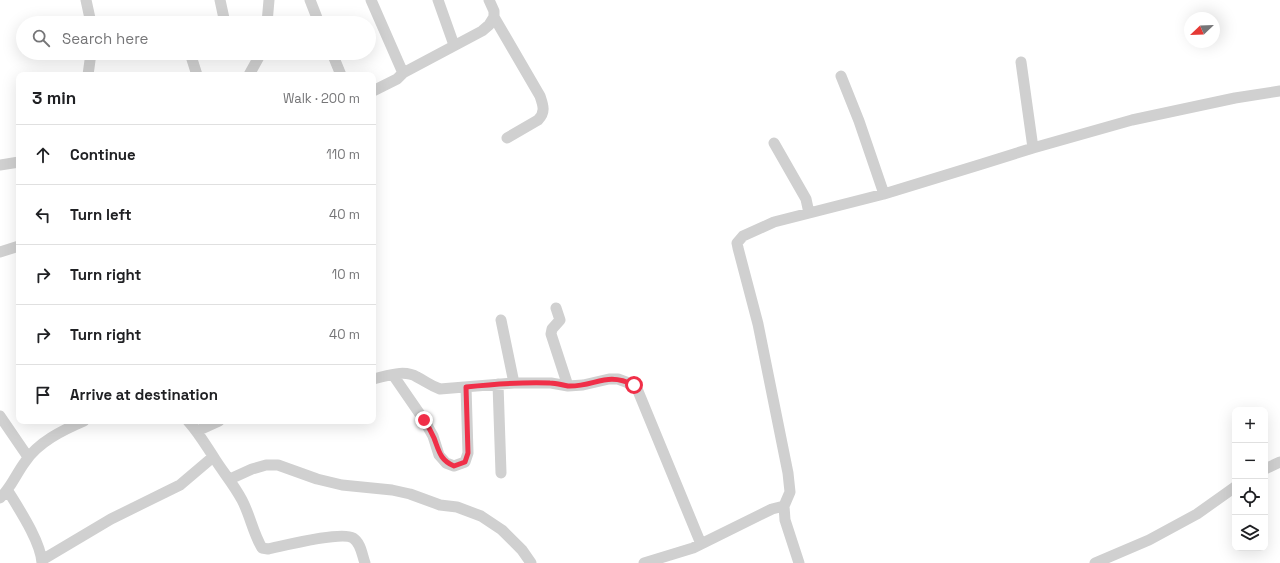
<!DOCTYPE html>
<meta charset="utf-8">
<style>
:root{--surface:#fff;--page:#f2f2f2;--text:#202124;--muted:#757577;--line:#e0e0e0}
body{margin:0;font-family:"Space Grotesk",sans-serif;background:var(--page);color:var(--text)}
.controls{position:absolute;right:12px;bottom:12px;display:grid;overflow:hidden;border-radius:8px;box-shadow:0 4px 16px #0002}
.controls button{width:36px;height:36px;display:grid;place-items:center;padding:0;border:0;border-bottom:1px solid var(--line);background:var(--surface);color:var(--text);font:20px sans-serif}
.compass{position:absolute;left:1184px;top:12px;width:36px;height:36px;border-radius:50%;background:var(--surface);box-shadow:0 4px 16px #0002;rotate:247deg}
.stop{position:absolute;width:12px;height:12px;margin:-9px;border:3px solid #f02f48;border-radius:50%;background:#fff}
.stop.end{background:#f02f48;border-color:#fff;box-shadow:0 1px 4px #0008}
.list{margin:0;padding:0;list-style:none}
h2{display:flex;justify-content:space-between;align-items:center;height:52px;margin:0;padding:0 16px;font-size:17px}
h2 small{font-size:13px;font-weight:400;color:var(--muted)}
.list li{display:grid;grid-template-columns:26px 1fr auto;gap:12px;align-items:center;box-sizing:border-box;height:60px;padding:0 16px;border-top:1px solid var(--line)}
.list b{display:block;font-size:15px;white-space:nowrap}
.list em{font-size:13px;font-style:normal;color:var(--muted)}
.icon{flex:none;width:22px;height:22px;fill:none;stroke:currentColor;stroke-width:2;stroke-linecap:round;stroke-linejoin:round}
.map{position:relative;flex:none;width:1280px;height:563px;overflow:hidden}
.search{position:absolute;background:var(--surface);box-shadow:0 4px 16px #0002;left:16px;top:16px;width:360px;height:44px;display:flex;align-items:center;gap:10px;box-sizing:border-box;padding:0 14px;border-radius:22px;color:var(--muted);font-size:15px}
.panel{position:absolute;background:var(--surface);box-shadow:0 4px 16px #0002;left:16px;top:72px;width:360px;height:352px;border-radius:8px}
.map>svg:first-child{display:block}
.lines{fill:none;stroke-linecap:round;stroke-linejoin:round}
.street{stroke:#d0d0d0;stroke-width:11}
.route{stroke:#f02f48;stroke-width:5}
</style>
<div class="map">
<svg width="1280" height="563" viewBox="0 0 1280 563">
<rect width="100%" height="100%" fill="#fff"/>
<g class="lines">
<path class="street" d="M86,0L91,23
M220,0L225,23
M310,0L319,23
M371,0L403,73
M438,0L454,45
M494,17L540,96C543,105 546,112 538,120L507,138
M267,23L269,0
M190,53L197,75
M332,53L341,75
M1021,62L1033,148L1132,120L1235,98L1280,91
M88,75L91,53
M249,75L261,53
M841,76L859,121L884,194
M373,91L397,79L403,73L482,31L489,25L494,17V11L489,0
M774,143L806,199L809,213
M0,165L19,162
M0,252L19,246
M556,308L560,320L552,329L551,334L568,386
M501,320L514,383
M393,375L424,420L433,436L439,455L446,463L454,466L465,462L468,453L466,387
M373,379C387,376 404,369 417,377C427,382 429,385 440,389L514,383H551L568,386L583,385L609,379H618L634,385L638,391L701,544
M498,384L501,473
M0,416L28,457
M188,421C198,432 205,444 213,456C222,471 233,483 242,500C250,515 253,533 262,548L268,549C283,546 341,531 353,538C361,543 362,555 365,563
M197,431L219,421
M1265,469L1280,462
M230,479L252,469L266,465H278L317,479L342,485L392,490L410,494L440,505L457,507L481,516L502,530L522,550L531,563
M8,491C19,509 41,542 42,563
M0,498C11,488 16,474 25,462C38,442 63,430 84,421
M42,560L111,519L180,485L213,457
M644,563L693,548L772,509L784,506
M799,563L785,520L784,506L790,492L788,473L758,324L738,248L737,243L743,236L774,222L884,194L982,164L1033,148
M1095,563L1149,540L1197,514L1235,487"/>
</g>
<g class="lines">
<path class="route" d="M424,420C428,426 431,431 434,438C439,451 440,460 454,466L465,462L468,453L466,387C494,384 522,382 550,383C556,383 562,385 568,386C595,387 606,371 634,385"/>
</g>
</svg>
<div class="controls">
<button>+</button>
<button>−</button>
<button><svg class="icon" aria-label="locate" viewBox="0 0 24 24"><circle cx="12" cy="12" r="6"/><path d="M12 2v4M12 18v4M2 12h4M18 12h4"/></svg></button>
<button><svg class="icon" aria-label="layers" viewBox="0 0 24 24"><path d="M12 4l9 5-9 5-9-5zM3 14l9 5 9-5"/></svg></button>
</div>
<svg class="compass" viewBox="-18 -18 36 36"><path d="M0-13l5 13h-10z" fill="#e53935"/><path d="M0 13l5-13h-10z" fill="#757577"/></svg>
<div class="stop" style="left:634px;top:385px"></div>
<div class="stop end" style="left:424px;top:420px"></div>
<div class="search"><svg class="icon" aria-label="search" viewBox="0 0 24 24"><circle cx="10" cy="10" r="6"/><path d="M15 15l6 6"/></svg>Search here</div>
<section class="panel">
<h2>3 min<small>Walk · 200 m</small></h2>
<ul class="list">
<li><svg class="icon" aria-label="ahead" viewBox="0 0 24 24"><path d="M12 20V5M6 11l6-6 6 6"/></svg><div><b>Continue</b></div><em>110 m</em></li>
<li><svg class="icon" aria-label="left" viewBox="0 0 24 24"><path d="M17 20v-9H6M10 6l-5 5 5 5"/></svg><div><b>Turn left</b></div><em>40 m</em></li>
<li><svg class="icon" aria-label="right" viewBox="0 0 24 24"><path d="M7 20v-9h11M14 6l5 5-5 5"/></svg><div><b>Turn right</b></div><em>10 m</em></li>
<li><svg class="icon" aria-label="right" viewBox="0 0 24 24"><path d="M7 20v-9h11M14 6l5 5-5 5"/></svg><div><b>Turn right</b></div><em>40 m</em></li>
<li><svg class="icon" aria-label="arrive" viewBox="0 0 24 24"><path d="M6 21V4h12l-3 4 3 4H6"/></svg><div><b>Arrive at destination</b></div></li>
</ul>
</section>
</div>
